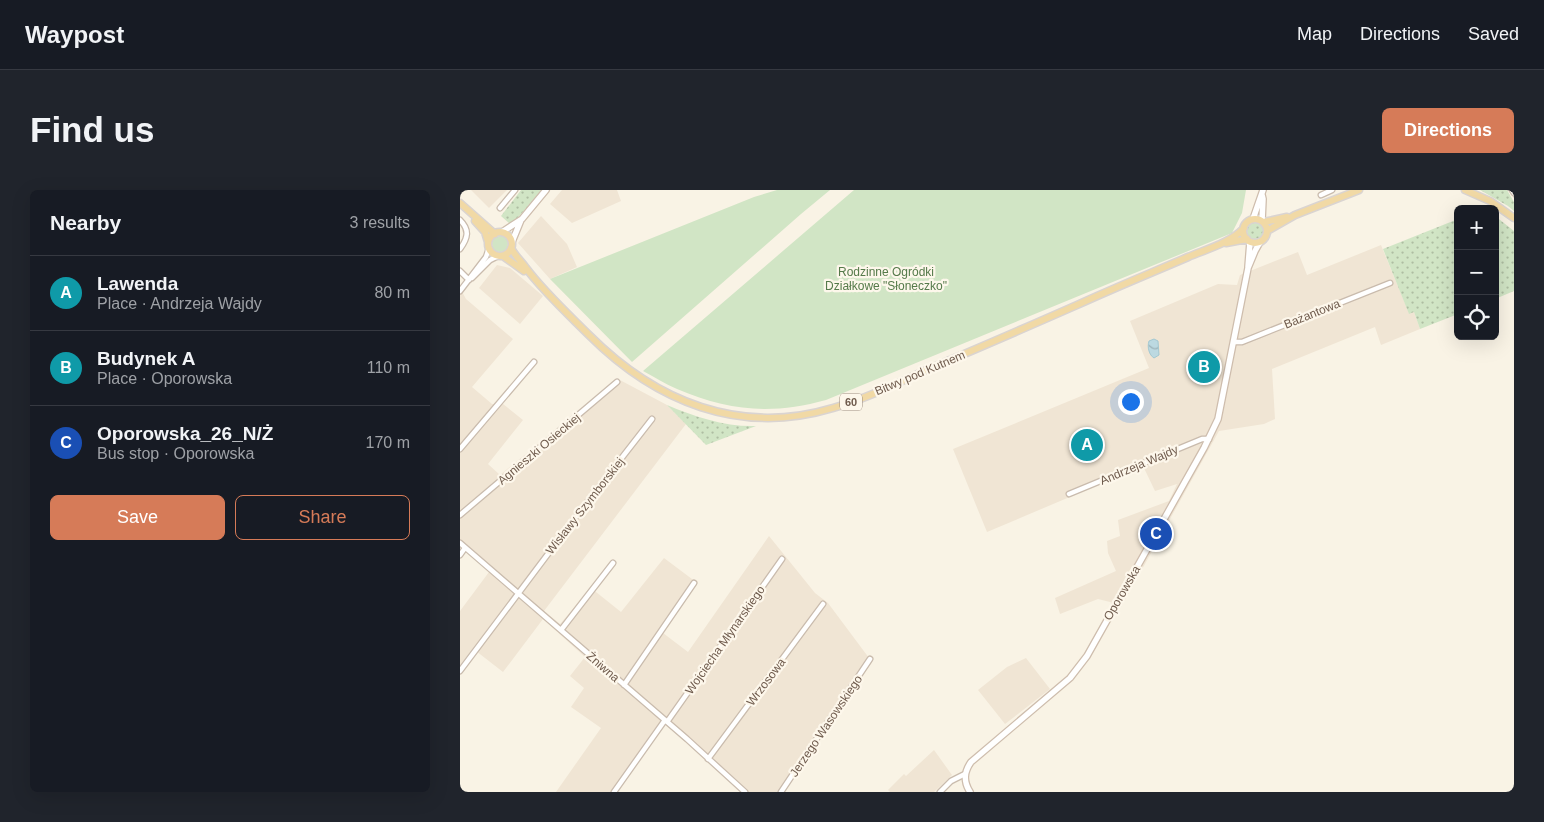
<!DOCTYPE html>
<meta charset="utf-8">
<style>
:root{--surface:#171b24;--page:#20242c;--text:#f1f3f6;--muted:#9ea1a6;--line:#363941;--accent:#d67b58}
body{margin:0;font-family:Arial,sans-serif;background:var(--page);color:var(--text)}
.controls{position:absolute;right:15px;top:15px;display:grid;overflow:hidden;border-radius:8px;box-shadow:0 5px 20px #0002}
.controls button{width:45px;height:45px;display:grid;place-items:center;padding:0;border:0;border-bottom:1px solid var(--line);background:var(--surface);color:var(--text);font:25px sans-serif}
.you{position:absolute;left:670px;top:211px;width:18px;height:18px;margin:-12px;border:4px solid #fff;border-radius:50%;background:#1a73e8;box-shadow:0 0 0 8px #1a73e833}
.badge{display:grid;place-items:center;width:32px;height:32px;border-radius:50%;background:var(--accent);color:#fff;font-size:16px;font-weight:700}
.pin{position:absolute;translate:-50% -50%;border:2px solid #fff;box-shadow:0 1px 5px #0006}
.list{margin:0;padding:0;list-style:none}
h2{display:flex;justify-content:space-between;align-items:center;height:65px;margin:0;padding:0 20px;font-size:21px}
h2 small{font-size:16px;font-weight:400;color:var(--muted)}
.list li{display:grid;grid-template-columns:32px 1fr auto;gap:15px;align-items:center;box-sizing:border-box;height:75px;padding:0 20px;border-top:1px solid var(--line)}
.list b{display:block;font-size:19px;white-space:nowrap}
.list p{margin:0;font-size:16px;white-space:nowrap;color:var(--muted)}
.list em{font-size:16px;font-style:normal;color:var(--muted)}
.actions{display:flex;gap:10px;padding:15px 20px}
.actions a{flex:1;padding:11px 0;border:1px solid var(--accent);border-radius:8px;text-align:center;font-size:18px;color:var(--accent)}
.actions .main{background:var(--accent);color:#fff}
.icon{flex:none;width:28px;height:28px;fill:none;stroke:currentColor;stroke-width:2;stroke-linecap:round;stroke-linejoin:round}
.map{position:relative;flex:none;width:1054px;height:602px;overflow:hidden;border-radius:8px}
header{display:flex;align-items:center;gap:30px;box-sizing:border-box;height:70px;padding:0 25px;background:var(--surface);border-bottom:1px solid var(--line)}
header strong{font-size:24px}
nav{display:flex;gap:28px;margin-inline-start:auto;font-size:18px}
.intro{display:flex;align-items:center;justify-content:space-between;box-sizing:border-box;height:120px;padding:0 30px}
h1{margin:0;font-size:35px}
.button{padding:12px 22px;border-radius:8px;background:var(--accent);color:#fff;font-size:18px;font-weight:700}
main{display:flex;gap:30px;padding:0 30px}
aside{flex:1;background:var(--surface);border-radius:8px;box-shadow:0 5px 20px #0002}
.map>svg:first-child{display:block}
.residential{fill:#f0e5d4}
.grass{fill:url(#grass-dots)}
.garden{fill:#d1e5c5}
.water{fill:url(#water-waves);stroke:#a3c8d1}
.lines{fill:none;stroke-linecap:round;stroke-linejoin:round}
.street-casing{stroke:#c9bbad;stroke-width:7}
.secondary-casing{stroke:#cebdad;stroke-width:8}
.primary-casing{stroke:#dad4d1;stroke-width:9}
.street{stroke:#fff;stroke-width:4.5}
.secondary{stroke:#fff;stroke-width:5.5}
.primary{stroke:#f1d9a5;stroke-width:6}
.labels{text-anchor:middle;stroke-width:4.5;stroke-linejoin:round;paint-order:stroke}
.shield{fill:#fdf7eb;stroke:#9a8a7c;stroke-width:1}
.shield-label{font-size:11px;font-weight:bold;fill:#6f5b4d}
.park-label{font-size:12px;fill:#557a4a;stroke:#fdf7eb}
.street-label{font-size:12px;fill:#6f5b4d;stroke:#fdf7eb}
</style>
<header>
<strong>Waypost</strong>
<nav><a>Map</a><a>Directions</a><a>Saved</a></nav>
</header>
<div class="intro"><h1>Find us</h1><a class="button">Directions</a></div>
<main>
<aside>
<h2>Nearby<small>3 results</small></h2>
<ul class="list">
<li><span class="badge" style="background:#0f9aa8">A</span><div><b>Lawenda</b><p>Place · Andrzeja Wajdy</p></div><em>80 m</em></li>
<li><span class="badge" style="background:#0f9aa8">B</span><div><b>Budynek A</b><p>Place · Oporowska</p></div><em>110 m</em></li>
<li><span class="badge" style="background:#1a4fb4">C</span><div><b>Oporowska_26_N/Ż</b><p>Bus stop · Oporowska</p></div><em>170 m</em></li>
</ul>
<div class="actions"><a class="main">Save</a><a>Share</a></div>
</aside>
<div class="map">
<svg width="1054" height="602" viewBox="0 0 1054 602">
<defs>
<pattern id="grass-dots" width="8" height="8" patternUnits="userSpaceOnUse" patternTransform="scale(1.25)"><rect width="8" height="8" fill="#d1e5c5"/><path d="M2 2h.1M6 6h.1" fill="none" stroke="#aebda2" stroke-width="1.8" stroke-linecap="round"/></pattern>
<pattern id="water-waves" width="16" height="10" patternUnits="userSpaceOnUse" patternTransform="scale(1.25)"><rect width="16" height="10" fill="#bcd9e1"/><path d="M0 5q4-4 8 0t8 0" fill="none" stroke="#9db3b9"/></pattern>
</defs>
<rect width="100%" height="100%" fill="#f9f3e5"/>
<path class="residential" d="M11,0H47L29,18Z
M102,0H157L161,11L112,33L90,14Z
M81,26L107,54L117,77L90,89L58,53Z
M921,55L949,123L954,122L960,139L921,155L915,137L812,179L815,229L804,234L759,241L661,417L650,412L638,409L600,424L595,408L656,381L648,363L647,351L660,346L658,330L709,311L717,294L695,301L683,276L527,342L493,259L689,178L670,131L758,94L777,95L780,85L838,62L847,85Z
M37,75L50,78L83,106L60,134L19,98Z
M0,98L6,109L53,149L12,197L32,214H43L63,230L28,274L40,285L158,189L207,215L226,234L84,421L100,434L131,398L161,422L204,368L236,392L203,443L228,462L309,346L355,403L368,413L412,472L323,602H281L205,534L155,602H96L141,538L111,517L124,498L110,486L125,467L83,429L43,482L16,461L0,483V421L29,382L0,355Z
M566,468L590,499L545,534L518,500L547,477Z
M474,560L492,585L474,602H430L428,600L444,584L446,586Z"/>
<path class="grass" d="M61,0H83L51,35L41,26Z
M1020,0H1047L1054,12V21L1048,16Z
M1035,26L1054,41V101L1035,109Z
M998,29V124L960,139L954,122L949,124L923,59Z
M787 41a9 9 0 1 1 18 0a9 9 0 1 1-18 0Z
M207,215C235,227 266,237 296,236L246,255Z"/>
<path class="garden" d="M317,0H370L341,24L172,172L90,89L294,7Z
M394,0H786L782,23L772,43L366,210C312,225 268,221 217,199C205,194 195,187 183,181Z
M32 54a8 8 0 1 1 16 0a8 8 0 1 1-16 0Z"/>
<path class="water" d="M694,149L698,151L699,165L694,168C689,165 687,157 689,151Z"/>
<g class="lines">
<defs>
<path id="street" d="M1052,0L1054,3
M861,5L872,0
M40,18L55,0
M0,30C10,40 8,48 0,59
M0,81L9,90
M12,88L30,70L38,66
M0,101L26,67L29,58
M774,152H782L930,93
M0,259L74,172
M609,304L742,249H749
M0,325L157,192
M0,353L227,549L285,602
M0,365L5,358
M101,440L153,373
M0,481L118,324L192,229
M164,495L234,393
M207,532L322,369
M248,569L363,414
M154,602L205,530
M321,602L410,469
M480,602L491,591L505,584"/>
<path id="secondary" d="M793,29L803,0
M802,31L803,9L802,5
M42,42L62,29L86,0
M52,52L61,30
M788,77L790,52
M510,602C503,591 504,582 511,572L610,488L627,466L744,258L758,229L788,78L795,61L800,52"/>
<path id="primary" d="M1005,0L1030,11L1054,28
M0,13L35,44
M783 41a12 12 0 1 1 24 0a12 12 0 1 1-24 0Z
M15,31L25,42L28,52
M804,32L827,27
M807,41L835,25L899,0
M28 54a12 12 0 1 1 24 0a12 12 0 1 1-24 0Z
M766,53L787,49
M51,58C55,66 61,71 66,78C84,102 108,124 129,145C196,212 280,246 373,218C405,209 436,194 466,180C517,159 567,137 617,115C654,98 691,83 728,67C747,59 770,53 784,38
M43,66L64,81"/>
</defs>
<use href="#street" class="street-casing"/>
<use href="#secondary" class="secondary-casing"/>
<use href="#primary" class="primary-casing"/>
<use href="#street" class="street"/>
<use href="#secondary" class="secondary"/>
<use href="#primary" class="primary"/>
</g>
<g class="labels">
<rect class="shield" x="380" y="203.5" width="22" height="17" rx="4"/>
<g class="shield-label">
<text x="391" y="216">60</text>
</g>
<g class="park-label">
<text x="426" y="86">Rodzinne Ogródki<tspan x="426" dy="14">Działkowe "Słoneczko"</tspan></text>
</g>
<g class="street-label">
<text transform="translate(852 124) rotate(-22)" y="4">Bażantowa</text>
<text transform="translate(460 183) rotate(-23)" y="4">Bitwy pod Kutnem</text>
<text transform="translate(79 259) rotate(-40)" y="4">Agnieszki Osieckiej</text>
<text transform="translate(679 275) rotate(-23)" y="4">Andrzeja Wajdy</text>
<text transform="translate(125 316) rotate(-52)" y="4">Wisławy Szymborskiej</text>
<text transform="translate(662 403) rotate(-60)" y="4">Oporowska</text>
<text transform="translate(265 450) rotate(-55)" y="4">Wojciecha Młynarskiego</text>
<text transform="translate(143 477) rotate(41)" y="4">Żniwna</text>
<text transform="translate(306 492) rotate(-53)" y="4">Wrzosowa</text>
<text transform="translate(366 536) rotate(-56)" y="4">Jerzego Wasowskiego</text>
</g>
</g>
</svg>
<div class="controls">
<button>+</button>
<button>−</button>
<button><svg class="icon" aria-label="locate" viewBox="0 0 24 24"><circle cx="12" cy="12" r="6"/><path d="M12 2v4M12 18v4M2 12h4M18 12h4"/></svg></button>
</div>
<div class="you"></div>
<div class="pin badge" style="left:627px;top:255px;background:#0f9aa8">A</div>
<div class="pin badge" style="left:744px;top:177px;background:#0f9aa8">B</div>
<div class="pin badge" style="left:696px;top:344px;background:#1a4fb4">C</div>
</div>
</main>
